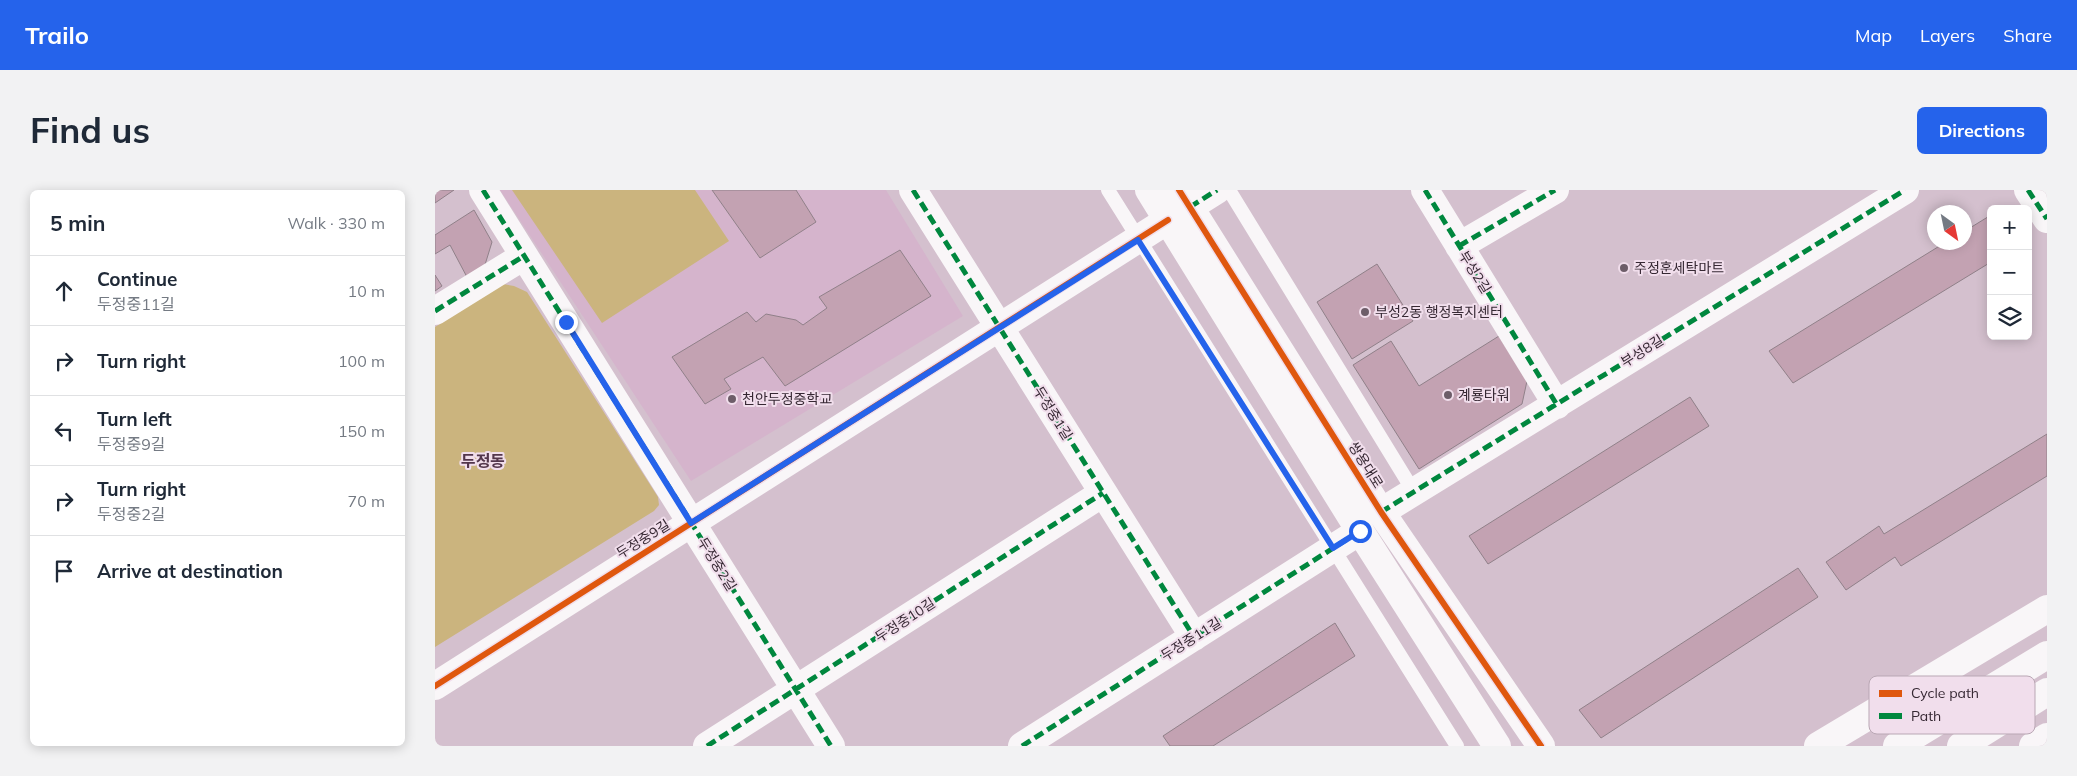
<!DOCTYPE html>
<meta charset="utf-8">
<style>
:root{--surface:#fff;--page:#f2f2f3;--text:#1f2937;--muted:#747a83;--line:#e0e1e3;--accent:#2563eb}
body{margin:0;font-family:Mulish,"Noto Sans KR",sans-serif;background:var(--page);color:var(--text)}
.controls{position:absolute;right:15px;top:15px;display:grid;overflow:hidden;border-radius:8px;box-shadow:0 2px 12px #0003}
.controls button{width:45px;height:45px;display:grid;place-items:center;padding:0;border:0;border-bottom:1px solid var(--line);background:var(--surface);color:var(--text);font:25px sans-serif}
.compass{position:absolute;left:1492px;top:15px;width:45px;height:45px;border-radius:50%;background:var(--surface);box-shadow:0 2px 12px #0003;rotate:147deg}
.stop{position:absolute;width:15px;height:15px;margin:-11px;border:4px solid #2563eb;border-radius:50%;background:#fff}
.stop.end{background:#2563eb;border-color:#fff;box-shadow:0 1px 5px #0008}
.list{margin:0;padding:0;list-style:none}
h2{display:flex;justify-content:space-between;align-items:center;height:65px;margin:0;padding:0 20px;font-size:21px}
h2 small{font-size:16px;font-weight:400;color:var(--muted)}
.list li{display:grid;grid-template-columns:32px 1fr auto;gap:15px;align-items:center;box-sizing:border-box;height:70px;padding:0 20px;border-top:1px solid var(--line)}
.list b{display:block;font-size:19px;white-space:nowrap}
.list p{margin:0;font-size:16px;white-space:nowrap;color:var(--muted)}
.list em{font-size:16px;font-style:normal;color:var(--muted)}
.icon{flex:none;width:28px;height:28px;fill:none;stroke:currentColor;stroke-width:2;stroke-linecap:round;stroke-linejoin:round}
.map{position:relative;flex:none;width:1612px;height:556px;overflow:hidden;border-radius:8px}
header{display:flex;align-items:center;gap:30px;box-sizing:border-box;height:70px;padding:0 25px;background:var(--accent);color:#fff}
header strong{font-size:24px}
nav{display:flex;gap:28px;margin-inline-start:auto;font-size:18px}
.intro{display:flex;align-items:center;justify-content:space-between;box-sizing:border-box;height:120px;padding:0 30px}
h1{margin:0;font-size:35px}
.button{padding:12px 22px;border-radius:8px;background:var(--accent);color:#fff;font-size:18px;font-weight:700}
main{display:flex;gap:30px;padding:0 30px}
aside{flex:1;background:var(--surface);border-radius:8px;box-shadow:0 2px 12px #0003}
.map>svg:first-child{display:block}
.built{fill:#d5b4cc}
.green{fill:#cbb47e}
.building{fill:#c3a2b2;stroke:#908089}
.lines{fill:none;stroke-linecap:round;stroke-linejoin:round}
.service{stroke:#f9f6f8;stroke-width:14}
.minor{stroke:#f9f6f8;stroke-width:28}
.tertiary{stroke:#f9f6f8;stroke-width:28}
.secondary{stroke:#f9f6f8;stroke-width:28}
.quiet{stroke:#00873e;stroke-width:5;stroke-dasharray:10 5;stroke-linecap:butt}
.cycleway-casing{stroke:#f1deec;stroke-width:9}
.cycleway{stroke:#df570e;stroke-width:6}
.route{stroke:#2563eb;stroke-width:6}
.poi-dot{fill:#6d5d69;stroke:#f1deec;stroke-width:2}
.labels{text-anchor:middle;stroke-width:4;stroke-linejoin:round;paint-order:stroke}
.poi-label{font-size:14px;fill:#362833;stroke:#f1deec;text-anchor:start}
.street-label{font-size:14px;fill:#362833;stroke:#f1deec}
.quarter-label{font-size:16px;font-weight:bold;fill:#53364c;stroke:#f1deec}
.key{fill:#f1deec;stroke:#b9a7b4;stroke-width:1}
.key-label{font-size:14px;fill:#362833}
</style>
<header>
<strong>Trailo</strong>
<nav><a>Map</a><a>Layers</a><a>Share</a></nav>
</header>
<div class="intro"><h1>Find us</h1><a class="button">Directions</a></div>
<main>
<aside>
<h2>5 min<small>Walk · 330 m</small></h2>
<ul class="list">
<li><svg class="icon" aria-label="ahead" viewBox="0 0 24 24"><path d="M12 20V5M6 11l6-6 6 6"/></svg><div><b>Continue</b><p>두정중11길</p></div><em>10 m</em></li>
<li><svg class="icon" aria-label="right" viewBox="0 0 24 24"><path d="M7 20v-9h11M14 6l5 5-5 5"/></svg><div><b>Turn right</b></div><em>100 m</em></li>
<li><svg class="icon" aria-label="left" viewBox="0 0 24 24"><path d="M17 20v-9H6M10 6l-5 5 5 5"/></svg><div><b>Turn left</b><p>두정중9길</p></div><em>150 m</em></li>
<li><svg class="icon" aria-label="right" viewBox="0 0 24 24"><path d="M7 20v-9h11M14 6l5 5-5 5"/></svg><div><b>Turn right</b><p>두정중2길</p></div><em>70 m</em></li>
<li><svg class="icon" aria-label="arrive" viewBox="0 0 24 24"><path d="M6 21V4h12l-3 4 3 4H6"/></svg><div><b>Arrive at destination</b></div></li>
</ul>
</aside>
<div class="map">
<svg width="1612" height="556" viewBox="0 0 1612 556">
<rect width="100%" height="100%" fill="#d4c0ce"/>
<path class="built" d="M65,0H451L528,126L256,291Z"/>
<path class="green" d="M77,0H260L294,51L167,133Z
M68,94L79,96L92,102L223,307L224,315L219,321L0,457V137Z"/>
<path class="building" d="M0,0H19L0,13Z
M277,0H361L381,32L325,68Z
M39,20L57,52L49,78L33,89L15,55L0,64V45Z
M1556,25V72L1358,193L1334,161L1511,52H1530V41Z
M465,60L496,106L350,196L328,167L289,189L296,199L270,214L237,167L312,122L321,132L331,124L361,130L368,135L392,118L384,107Z
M942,74L978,131L917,169L882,112Z
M0,85L7,96L0,101Z
M1064,146L1092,191L1087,214L984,279L918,175L956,151L984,196Z
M1255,207L1274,236L1053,374L1034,346Z
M1612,244V286L1466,376L1460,367L1411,400L1391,372L1444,336L1449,344Z
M1363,378L1383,407L1166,548L1144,520Z
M900,433L920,466L778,556H735L728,546Z"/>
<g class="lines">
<path class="service" d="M673,0L1022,556
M794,0L979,302"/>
<path class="minor" d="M48,0L396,556
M478,0L759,447
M990,0L1122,215
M1593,0L1612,29
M755,17L782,0
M1024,56L1120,0
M0,121L89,66
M946,322L1470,0
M0,496L733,30
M272,556L668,303
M587,556L925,341"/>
<path class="tertiary" d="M714,0L925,341L1062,556
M744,0L946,322L1106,556"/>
<path class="secondary" d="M1383,556L1612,419
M1462,556L1612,465
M1526,556L1612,502
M1598,556L1612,547"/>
<path class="quiet" d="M48,0L396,556
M478,0L759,447
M990,0L1122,215
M1593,0L1612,29
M755,17L782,0
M1024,56L1120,0
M0,121L89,66
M946,322L1470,0
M272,556L668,303
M587,556L925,341"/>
<defs>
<path id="cycleway" d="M744,0L946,322L1106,556
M0,496L733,30"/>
</defs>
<use href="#cycleway" class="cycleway-casing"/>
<use href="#cycleway" class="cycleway"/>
</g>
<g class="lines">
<path class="route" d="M131,132L256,333L703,50L898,358L925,341"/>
</g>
<g class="poi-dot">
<circle cx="1189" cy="78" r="5"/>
<circle cx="930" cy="122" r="5"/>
<circle cx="1013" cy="205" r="5"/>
<circle cx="297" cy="209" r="5"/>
</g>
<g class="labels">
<g class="poi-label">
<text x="1199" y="83">주정훈세탁마트</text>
<text x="940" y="127">부성2동 행정복지센터</text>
<text x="1023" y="210">계룡타워</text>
<text x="307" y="214">천안두정중학교</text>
</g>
<g class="street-label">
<text transform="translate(1040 82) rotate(58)" y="5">부성2길</text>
<text transform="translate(1207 161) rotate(-32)" y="5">부성8길</text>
<text transform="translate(618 223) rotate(58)" y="5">두정중1길</text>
<text transform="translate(931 275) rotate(58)" y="5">쌍용대로</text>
<text transform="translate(208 349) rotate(-32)" y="5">두정중9길</text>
<text transform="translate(282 374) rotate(58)" y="5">두정중2길</text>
<text transform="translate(470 430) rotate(-33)" y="5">두정중10길</text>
<text transform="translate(756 449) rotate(-32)" y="5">두정중11길</text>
</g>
<g class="quarter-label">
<text x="48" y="277">두정동</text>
</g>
</g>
<rect x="1434" y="486" width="166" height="58" rx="8" class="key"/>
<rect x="1444" y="500" width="23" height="7" fill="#df570e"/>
<rect x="1444" y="523" width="23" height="6" fill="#00873e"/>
<g class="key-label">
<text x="1476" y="508">Cycle path</text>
<text x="1476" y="531">Path</text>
</g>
</svg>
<div class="controls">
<button>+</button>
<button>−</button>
<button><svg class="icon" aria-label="layers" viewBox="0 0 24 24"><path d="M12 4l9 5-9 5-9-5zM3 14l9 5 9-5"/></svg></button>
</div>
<svg class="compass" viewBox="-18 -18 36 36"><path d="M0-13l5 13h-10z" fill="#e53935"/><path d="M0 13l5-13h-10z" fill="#747a83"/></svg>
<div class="stop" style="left:925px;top:341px"></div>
<div class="stop end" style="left:131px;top:132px"></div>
</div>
</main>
